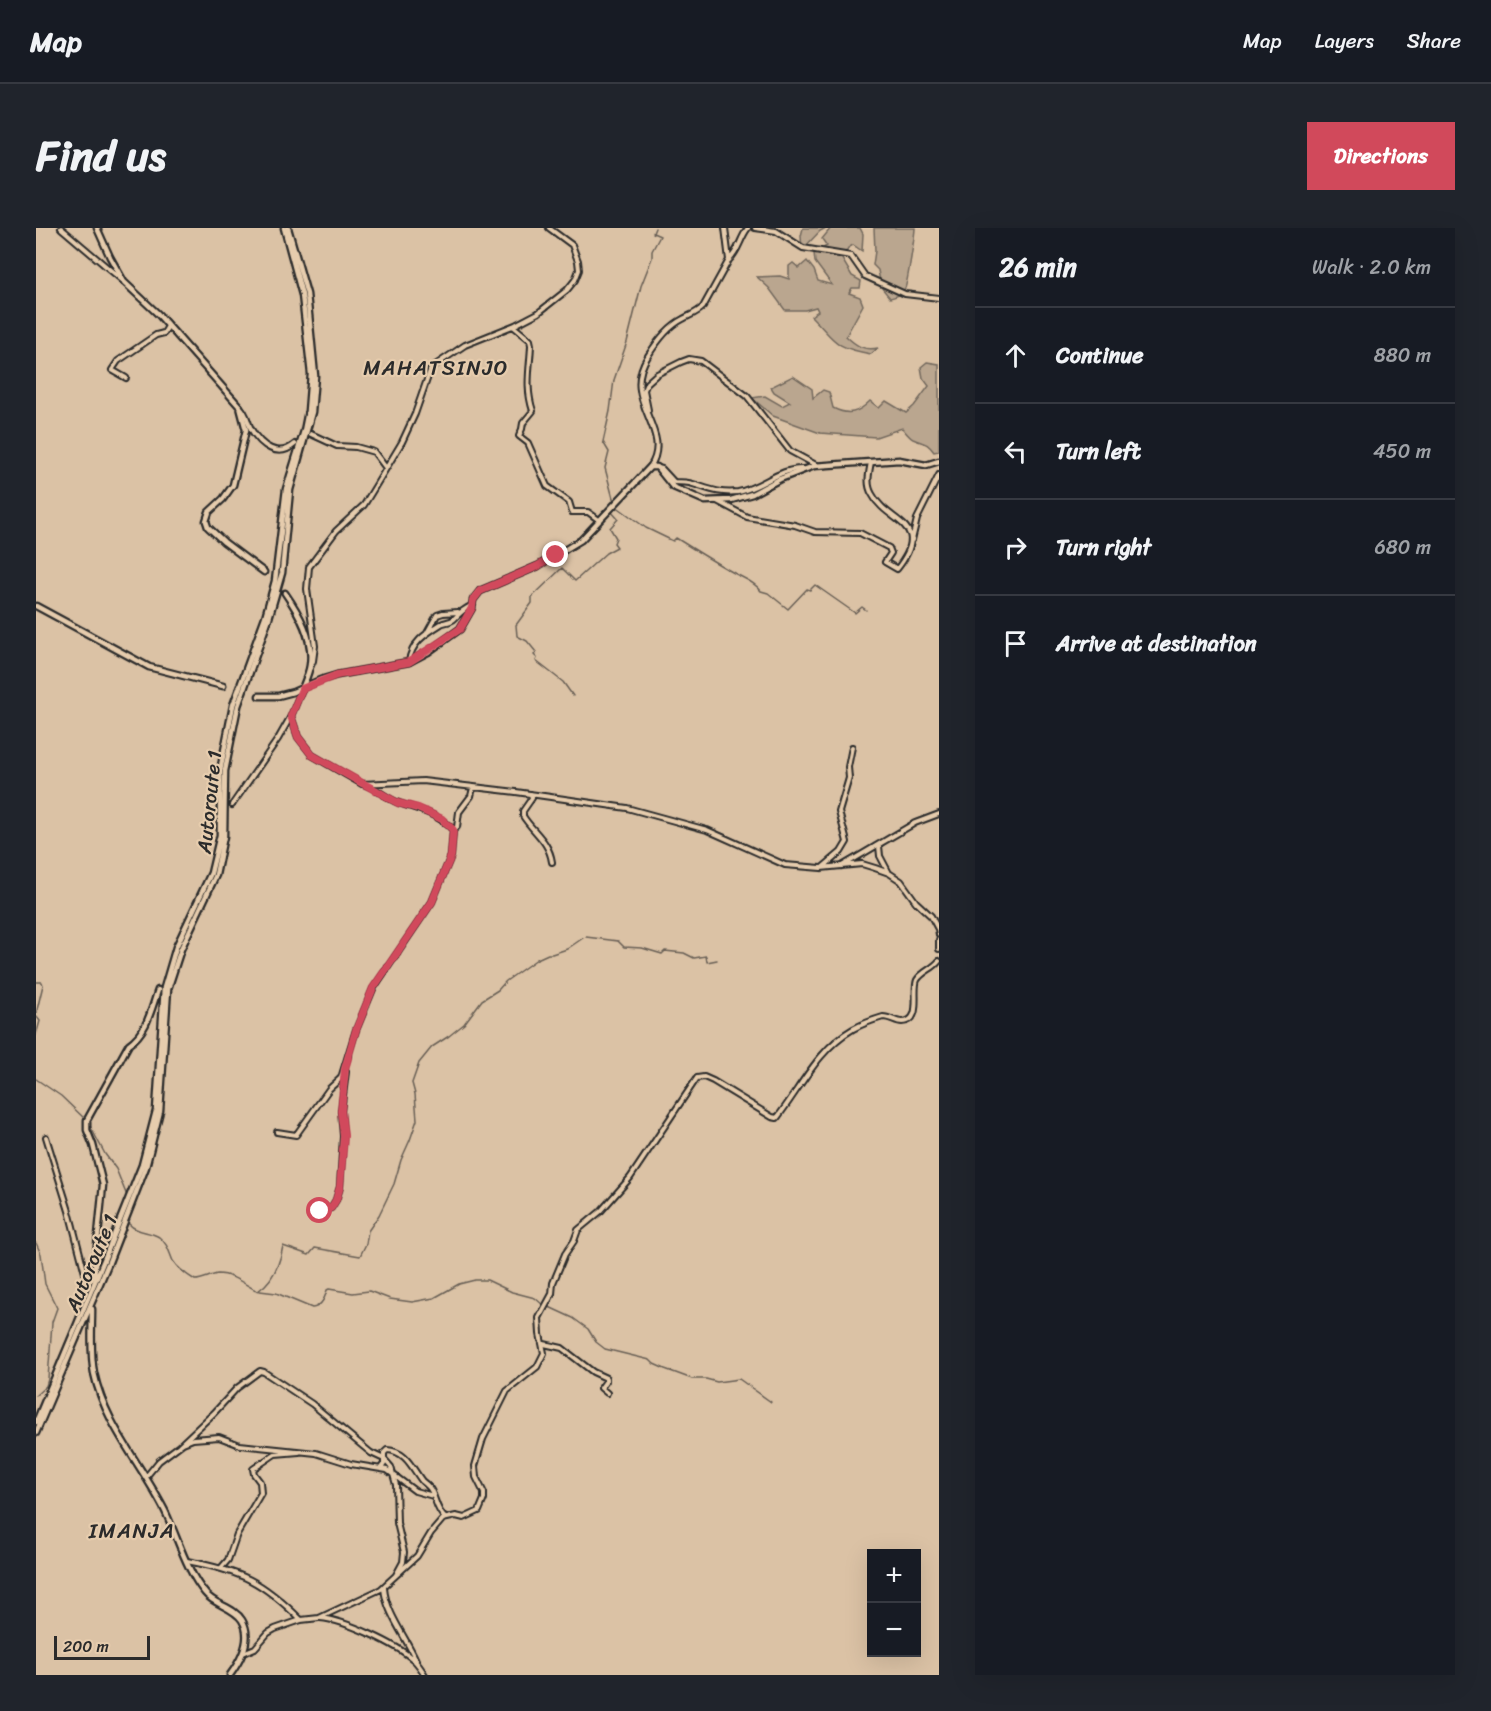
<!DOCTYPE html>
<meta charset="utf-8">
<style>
:root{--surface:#171b24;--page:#20242c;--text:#f1f3f6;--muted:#9ea1a6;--line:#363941;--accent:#d1495b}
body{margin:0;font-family:Sriracha,sans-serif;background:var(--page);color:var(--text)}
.controls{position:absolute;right:18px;bottom:18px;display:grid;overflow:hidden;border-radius:0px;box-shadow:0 6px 24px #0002}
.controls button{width:54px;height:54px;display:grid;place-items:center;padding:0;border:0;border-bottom:2px solid var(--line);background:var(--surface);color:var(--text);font:30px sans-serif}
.scale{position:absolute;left:18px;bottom:15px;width:96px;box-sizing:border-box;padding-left:6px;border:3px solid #2b2b2b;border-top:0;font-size:16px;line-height:21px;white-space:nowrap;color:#2b2b2b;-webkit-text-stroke:4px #e6ccad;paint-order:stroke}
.stop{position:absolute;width:18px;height:18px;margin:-14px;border:4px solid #d1495b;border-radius:50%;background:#fff}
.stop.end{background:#d1495b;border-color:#fff;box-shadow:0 2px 6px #0008}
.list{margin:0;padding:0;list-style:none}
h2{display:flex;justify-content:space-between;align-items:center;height:78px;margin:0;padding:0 24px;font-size:26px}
h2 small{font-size:20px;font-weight:400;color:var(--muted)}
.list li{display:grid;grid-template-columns:39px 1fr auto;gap:18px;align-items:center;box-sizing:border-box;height:96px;padding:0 24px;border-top:2px solid var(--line)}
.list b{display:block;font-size:22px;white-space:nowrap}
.list em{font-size:20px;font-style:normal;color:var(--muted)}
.icon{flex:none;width:33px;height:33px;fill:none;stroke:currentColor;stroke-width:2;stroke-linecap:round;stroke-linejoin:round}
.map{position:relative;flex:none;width:903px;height:1447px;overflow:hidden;border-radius:0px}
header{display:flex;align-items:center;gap:36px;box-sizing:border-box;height:84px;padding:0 30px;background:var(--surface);border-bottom:2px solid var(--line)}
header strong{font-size:28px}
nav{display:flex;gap:33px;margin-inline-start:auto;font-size:21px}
.intro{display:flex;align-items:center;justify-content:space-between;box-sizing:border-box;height:144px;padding:0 36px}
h1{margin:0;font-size:42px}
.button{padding:15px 27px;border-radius:0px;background:var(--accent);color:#fff;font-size:21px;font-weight:700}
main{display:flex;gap:36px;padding:0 36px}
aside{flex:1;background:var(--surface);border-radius:0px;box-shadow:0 6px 24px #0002}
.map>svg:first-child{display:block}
.green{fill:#baa68f;stroke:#72685d;stroke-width:1.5}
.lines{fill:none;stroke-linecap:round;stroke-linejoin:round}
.stream{stroke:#685f55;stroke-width:1.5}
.street-casing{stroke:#2b2b2b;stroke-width:8}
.secondary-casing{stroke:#2b2b2b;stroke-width:9}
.street{stroke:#e6ccad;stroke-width:4}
.secondary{stroke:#e6ccad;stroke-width:4.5}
.route{stroke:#d1495b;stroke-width:8}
.labels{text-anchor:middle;stroke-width:4.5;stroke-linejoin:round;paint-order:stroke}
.street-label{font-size:20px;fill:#2b2b2b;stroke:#e6ccad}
.neighbourhood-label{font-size:21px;letter-spacing:1.5px;fill:#2b2b2b;stroke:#e6ccad}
</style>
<header>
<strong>Map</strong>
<nav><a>Map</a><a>Layers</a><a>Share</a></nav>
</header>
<div class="intro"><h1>Find us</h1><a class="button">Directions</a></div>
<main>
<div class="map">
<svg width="903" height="1447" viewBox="0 0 903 1447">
<rect width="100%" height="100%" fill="#dbc2a5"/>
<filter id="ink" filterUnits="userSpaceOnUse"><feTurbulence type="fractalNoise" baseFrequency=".0167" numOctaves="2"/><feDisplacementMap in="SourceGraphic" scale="12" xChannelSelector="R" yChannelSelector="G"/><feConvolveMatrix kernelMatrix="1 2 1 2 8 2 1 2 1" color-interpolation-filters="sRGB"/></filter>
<g filter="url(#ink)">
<path class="green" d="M767,0H790L784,3L766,22L765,8Z
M795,0H824L827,6L826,23L817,17L812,20L806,31L816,48L825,53L824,60H816L813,65L824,69L827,77L810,108C820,118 829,123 842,120L835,126C796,119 800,113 775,88L782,83L780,79L769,82H749L733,60L721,49L744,48L753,51V38L757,35L763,40L771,33L778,42L782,53L796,57L779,34L778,25L791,18L786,11Z
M838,0H879C879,6 871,57 869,60C865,67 861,68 854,70L845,59L842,42L837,37L839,23Z
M891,134L903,136V223L898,224C890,213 888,216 877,211C873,209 869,203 866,200L840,209L784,205L737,188L716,170L729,168L746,178L754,174L738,164L735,159L757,148L776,161L777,170L787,162L793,164L797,180C813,188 822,185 834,173L843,180L850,173L870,185L878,178L893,158L887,150L885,139Z"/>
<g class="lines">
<path class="stream" d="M578,274L569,240L573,224L567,214L574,183L578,152L591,114L605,58L616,30V23L624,8L617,5L619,0
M580,278L610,300L637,313L640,310C659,322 678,334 698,345C707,350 719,354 725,363L732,365L752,381L771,361L774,362L779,357L819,385L826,379L830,382
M537,468L527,454L500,433L501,430L498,427L500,424L491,413L481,408L480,397L496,375V369L526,340L539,353L570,325L581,319L578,315L580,310L574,300L582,291L575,283
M550,709L582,713L588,719L606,720L626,726L629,723L648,725L658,730L670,728L671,734L681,732
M0,754H6L7,757L0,786
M0,788L4,793L0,807
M0,851L25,868L50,892
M53,896L69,926L80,941L91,968
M93,996C101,1005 113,1003 123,1009C132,1016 133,1024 137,1033C142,1041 151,1047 159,1052C167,1052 174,1047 182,1046C197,1046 209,1057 222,1063C237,1053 244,1035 247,1018L273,1027L279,1020L324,1028L330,1016L332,1003L343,987L358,956L365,932L374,912L381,892L379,866L376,855L383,835L396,819L413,808L428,796L446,772L462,762L470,753L501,731L512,726H516L531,721L547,710
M0,1015L5,1026L9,1056L21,1080L16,1094L12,1151L10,1158L0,1167
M224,1063L240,1065L276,1080C285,1079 289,1070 291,1062L293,1061L317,1065L333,1063L354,1071L376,1074L398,1070L423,1056L439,1052H451L476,1064L499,1070L507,1077
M511,1078L537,1090L552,1101L560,1114L569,1121L614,1132L618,1136L629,1141L656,1151H670L681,1154L703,1151L735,1174"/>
<defs>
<path id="street" d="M25,0L86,52
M719,0L740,3L767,20L815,28L829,48L840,53L869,66L903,70
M693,32C703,23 704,10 712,0
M477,98L494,112L495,117C494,141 489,159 497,183L487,195L486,201L483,208L492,215L511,258L533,274L536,284H552L563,292
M90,150L76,142L82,133L120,107L128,105L132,98
M204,179C211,185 211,193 215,201C225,218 242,231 259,216
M612,182L608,162L611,155L621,146L645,134L653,131L665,133L711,168L754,223L780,237
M275,206L301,218L320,219L338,224L350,240
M614,239C639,202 583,173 612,128C620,115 633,98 647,91C654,87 661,85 667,79L693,32L689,0
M622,240L626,241L638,254C644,254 651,254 657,256C673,261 683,266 702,264C725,260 743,240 767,241
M681,273L711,289L759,297L779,304L824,305L853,320L855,325L849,334L861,341C898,294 851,296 836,266C830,256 833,245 835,234
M876,312L881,291L903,247
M391,405L401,387L407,385L422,384
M373,434C375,415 389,406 405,396C409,394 415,394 418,391C425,384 428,381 437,377
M274,440L277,433L279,418L271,361L273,339L300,303L328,277L345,249L366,214L379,186L395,140L429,117L479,97L502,85L531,62L539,52L543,42L542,33L536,17L513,0
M266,461L255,488L262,509L276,527L326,556L387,553L480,564L591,580L671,602L749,637L785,640L826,636L839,640L853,645L865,653L880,674L895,688L902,701L903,707
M330,557C342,561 351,571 363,575C383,582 403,586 417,602
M495,566L496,570L487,583V588C497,604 513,613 516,634
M196,577L242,511L255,488
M843,618L844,628L853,645
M806,638L879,595L903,586
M786,640L805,624L811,614L803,584L813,550L812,539L816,519
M903,712V721
M241,904L260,907L293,861L305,850L320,802L337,761L396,674L415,628L417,602L421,599L423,584L435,568L437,560
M10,909L33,983L51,1053L53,1054L58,1048
M274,987L295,980L300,972L304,959L307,908L305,883L310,844
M508,1116L526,1120L557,1144L570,1150V1153L565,1160L571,1165
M143,1218L178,1185L201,1160L224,1143L228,1144L276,1176L335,1225L348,1231L355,1239L360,1257L361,1295L368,1324L367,1334L360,1347
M345,1240L348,1236V1225L351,1222C370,1223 376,1240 386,1253C390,1256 394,1259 396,1264C400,1273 401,1283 409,1290
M110,1249L123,1233L147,1215L157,1211L183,1209L204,1217L280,1225L315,1236L351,1242L379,1263L397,1268
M151,1333C205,1343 226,1353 265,1392
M185,1340L192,1332L201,1306L225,1265L224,1254L218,1246L217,1241L239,1226L263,1224
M348,1360C350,1385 370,1409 380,1432
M284,1390C309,1392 360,1416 378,1432C382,1436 386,1442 389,1447
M207,1425L219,1420L232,1405L239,1401L265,1392L283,1390L345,1361L381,1328L395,1305L407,1291L420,1288L428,1290L443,1283L448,1271V1265L440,1249L439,1238L447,1211L471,1163L501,1139L508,1125L504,1106L503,1090L516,1066L517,1055L529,1026L538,1013L542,1002L565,983L594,950L661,850L668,849L677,853L736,889L741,890C765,859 782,821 817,801C826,796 837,792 847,789C854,789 860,794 866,794C887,794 876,763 881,752C887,743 897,741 903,733"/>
<path id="secondary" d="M61,0L74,29L88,54L122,86L204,179L210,202L197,257L187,271L173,284L170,293L172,299L188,314L228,344
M249,365C263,385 278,411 274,437C273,445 269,453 266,461
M0,378L113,439L187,458
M223,468H242L257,464L284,452L301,447L373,434L392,424L424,401L436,380L437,372L444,363L502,338L545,312L614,239H621L637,259L669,273L695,272L716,266L744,251L778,238L863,232L890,237L903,233
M58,1048L67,957L57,917L51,902V892L93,816C111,804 115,782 122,762
M56,1081C56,1101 54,1125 58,1145C69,1197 106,1237 129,1283C141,1308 151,1344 169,1365C178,1377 198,1379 206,1392C217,1410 205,1432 194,1447
M0,1194L68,1032L106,937L120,883L128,760L140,719L175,645L184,607V543L197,477L229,389L239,353L250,261L268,203L272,183L275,146L266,67L248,0
M0,1205L73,1034L110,939L124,883L132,761L145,721L180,647L188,608L189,543L202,478L233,390L246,345L254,262L276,184L279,148L271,66L252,0"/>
</defs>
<use href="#street" class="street-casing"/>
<use href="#secondary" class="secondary-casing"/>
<use href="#street" class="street"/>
<use href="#secondary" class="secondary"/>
</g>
</g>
<g class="lines" filter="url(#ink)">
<path class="route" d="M284,983L295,980L300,972L304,959L308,908L305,883L309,841L320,802L337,760L396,674L415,628L417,602L406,591L382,580L362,575L276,527L262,509L255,488L266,461L301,447L373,434L424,401L436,380L437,372L444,363L502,338L520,327"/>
</g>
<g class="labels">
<g class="street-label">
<text transform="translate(173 574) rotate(-84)" y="7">Autoroute 1</text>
<text transform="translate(55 1035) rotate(-67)" y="7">Autoroute 1</text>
</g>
<g class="neighbourhood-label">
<text x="400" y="147">MAHATSINJO</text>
<text x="96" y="1310">IMANJA</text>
</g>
</g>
</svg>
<div class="controls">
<button>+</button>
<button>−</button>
</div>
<div class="scale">200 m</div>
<div class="stop" style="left:284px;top:983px"></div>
<div class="stop end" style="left:520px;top:327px"></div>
</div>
<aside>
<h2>26 min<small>Walk · 2.0 km</small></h2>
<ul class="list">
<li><svg class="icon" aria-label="ahead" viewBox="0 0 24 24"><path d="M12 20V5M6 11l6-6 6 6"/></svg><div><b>Continue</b></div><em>880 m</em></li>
<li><svg class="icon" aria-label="left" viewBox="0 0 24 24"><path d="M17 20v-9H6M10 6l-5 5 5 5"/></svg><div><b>Turn left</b></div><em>450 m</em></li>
<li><svg class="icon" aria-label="right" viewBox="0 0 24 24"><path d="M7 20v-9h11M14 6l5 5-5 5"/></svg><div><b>Turn right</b></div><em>680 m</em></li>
<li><svg class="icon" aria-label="arrive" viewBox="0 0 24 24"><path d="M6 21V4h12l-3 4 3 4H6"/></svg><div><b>Arrive at destination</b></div></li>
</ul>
</aside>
</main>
